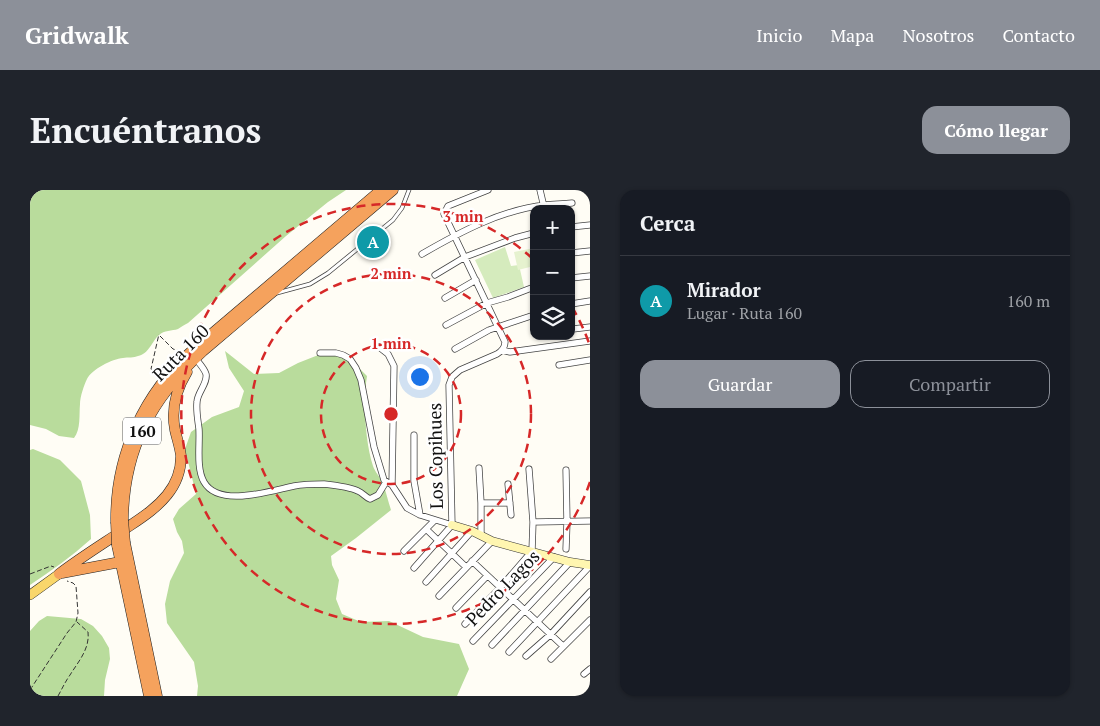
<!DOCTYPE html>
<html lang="es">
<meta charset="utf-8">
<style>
:root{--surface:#171b24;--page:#20242c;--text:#f1f3f6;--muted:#9ea1a6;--line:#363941;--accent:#8c9099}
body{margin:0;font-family:"PT Serif",serif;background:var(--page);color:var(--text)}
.controls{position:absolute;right:15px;top:15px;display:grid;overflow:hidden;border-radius:10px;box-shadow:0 1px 4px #0004}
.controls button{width:45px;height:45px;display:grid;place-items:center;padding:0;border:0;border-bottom:1px solid var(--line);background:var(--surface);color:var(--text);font:25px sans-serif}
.you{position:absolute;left:389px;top:186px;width:18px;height:18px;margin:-12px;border:4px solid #fff;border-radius:50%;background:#1a73e8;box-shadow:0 0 0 8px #1a73e833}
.badge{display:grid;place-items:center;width:32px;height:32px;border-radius:50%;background:var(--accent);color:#fff;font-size:16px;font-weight:700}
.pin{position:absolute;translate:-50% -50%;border:2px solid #fff;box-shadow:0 1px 5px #0006}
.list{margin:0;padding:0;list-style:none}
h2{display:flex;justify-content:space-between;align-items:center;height:65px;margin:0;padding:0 20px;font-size:21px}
h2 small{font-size:16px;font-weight:400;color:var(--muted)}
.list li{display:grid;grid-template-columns:32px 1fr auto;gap:15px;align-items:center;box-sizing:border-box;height:90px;padding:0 20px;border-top:1px solid var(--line)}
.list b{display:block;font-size:19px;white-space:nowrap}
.list p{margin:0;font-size:16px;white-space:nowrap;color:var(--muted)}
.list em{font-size:16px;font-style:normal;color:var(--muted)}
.actions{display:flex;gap:10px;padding:15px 20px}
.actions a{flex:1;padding:11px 0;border:1px solid var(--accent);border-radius:15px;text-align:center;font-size:18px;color:var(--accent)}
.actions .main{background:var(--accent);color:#fff}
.icon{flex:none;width:28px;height:28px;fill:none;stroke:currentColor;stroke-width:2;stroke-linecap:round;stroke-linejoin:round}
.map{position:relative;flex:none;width:560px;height:506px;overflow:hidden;border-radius:15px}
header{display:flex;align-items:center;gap:30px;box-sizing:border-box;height:70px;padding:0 25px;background:var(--accent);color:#fff}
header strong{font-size:24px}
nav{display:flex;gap:28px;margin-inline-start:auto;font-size:18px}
.intro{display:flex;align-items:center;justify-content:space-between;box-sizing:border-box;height:120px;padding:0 30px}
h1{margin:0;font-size:35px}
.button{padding:12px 22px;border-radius:15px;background:var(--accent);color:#fff;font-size:18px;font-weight:700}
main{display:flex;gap:30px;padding:0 30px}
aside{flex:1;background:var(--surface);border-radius:15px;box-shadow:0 1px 4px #0004}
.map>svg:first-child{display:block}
.green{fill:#d5ebbd}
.forest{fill:#b9dc9c}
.pitch{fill:#e6f2cf}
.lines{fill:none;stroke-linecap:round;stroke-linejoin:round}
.lane-casing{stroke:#444;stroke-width:4.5}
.street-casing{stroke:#444;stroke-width:7}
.secondary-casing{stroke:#333;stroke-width:9}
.primary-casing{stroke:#222;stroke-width:10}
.highway-casing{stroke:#222;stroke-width:11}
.path{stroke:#333;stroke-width:1;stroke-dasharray:5 2.5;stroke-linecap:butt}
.lane{stroke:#fff;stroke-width:3}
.street{stroke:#fff;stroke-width:5.5}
.secondary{stroke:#fff6b0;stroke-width:8}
.primary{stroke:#f9d66b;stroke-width:9}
.highway{stroke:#f5a25d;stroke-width:10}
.highway-bridge-casing{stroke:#222;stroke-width:11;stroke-linecap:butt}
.highway-bridge{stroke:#f5a25d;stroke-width:10}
.ring{fill:none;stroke:#d62828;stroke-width:2.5;stroke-dasharray:9 6}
.labels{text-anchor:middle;stroke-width:5;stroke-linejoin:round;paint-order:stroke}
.shield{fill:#fff;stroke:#585858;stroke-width:1}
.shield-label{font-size:16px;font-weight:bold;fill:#111}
.street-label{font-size:18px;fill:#111;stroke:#fff}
.centre{fill:#d62828;stroke:#fff;stroke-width:2.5}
.ring-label{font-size:15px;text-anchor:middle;font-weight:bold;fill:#d62828;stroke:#fff;stroke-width:5;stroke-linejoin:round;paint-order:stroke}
</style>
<header>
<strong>Gridwalk</strong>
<nav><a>Inicio</a><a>Mapa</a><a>Nosotros</a><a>Contacto</a></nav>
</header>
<div class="intro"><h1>Encuéntranos</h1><a class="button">Cómo llegar</a></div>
<main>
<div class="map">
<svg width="560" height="506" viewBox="0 0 560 506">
<rect width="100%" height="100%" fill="#fffdf5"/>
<path class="green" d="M475,57L481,76L489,75L494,97L463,108L445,70Z"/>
<path class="forest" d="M0,0H316L298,12L256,46L158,133C154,135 151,137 148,139C142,141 134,140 129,145C122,151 119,164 108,166C104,168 98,167 93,168C82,169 62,179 57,189C54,195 50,207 50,214C49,225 51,239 44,248L29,246L16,239L0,235Z
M301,160L322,171L337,186C333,211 335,251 343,276C345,282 350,287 353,293C356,302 358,311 361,320L326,348L301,366L302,375L309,390L306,409L312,424L331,432L359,431L393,447L429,454L439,479L427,506H167L168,496L164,472L137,433L135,414L140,391L154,363L152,351L147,342L143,329L149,319L166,304L155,259L161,242L182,227L209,217L214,201L199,178L195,161L224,184L249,183L268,173Z
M3,259L30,270L51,291L60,325L61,349C42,366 21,381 0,395V260Z
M17,426L51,429L63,436L72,446L79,458L80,469L75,490L74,506H0V441L9,431Z"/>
<path class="pitch" d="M504,58V76L488,80L484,62Z"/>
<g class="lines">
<defs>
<path id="lane" d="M247,103L280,94L298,83L363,30L372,18L379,0"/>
<path id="street" d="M510,0L514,17
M541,37L560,35
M541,63L560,61
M392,64C430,42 471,20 515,15C524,14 533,14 542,13
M405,85L435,67L485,48L504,43
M541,88L560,86
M415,108L446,90
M541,114L560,111
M416,135L457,113L478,107L504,97
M541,138L543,139L560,137
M349,157L358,164L364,176L362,295
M425,159L459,140L504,125
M472,160L480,162L560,151
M290,163H306L313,165L320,169L326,178L331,190L344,257L354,290L362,295L377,318L390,325L422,335
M165,168C169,173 174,178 176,184C178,193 167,203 167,212C166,221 168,231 169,239C170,255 166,278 174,292C189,318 240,301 264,296C274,294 284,294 294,294C303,295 320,297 328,301C333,303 335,307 340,309L348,305L356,292
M529,175L560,170
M384,245V291L390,325
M449,278L451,313V345
M478,294L481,325
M451,313H480
M503,332L560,331
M422,335L419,195L422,187L430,180L467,164C472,161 475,158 475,152L414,24L418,16L458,0
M396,339L436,377
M536,359L537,332L536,280
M374,361L405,330
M442,371L533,456
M384,378L422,335
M396,392L442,341
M409,406L462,351
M426,418L457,386
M435,434L470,398L502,361L503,332L499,279
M443,451L524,367
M462,455L540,372
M479,462L560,376
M496,466L521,444L560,402
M521,469L560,430
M554,484L560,479"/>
<path id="secondary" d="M422,335L442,341L462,351L540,372L560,375"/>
<path id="primary" d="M0,405L29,384"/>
<path id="highway" d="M93,330C94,259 121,209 173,161L363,0
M86,332C85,265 114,203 164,159L351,0
M95,353L127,506
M87,355L119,506
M32,383L90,372
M29,384C50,368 71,355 92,341C108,330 125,320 137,305C146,294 151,280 151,266C150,257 147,249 145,240C141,220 146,200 157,182"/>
</defs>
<use href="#lane" class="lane-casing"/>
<use href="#street" class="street-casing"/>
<use href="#secondary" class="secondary-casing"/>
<use href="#primary" class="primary-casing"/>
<use href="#highway" class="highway-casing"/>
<path class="path" d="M130,146L143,159L150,161
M127,186L121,179L129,144
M0,384L21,376L24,377
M0,500L37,443L46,432L48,423L46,396L43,393L37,391
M28,506C32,499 35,492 40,485C48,472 60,459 58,442L47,432"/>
<use href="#lane" class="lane"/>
<use href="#street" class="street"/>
<use href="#secondary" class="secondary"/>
<use href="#primary" class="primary"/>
<use href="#highway" class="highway"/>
<defs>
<path id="highway-bridge" d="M93,330L95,353
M86,332L87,355"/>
</defs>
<use href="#highway-bridge" class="highway-bridge-casing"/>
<use href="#highway-bridge" class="highway-bridge"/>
</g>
<g class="ring">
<circle cx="361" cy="224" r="70"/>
<circle cx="361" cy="224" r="140"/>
<path d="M560 292A210 210 0 1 1 503 69M542 117A210 210 0 0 1 560 156"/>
</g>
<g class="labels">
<rect class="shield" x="93" y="227.5" width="38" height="27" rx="4"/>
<g class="shield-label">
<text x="112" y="247">160</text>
</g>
<g class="street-label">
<text transform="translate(151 163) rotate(-45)" y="6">Ruta 160</text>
<text transform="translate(406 266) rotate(-91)" y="6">Los Copihues</text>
<text transform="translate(473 398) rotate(-46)" y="6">Pedro Lagos</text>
</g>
</g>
<circle cx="361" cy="224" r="8" class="centre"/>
<g class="ring-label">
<text x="433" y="32">3 min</text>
<text x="361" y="89">2 min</text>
<text x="361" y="159">1 min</text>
</g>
</svg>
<div class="controls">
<button>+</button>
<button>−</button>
<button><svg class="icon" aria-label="layers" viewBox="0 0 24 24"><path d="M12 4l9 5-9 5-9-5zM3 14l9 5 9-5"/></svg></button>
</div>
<div class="you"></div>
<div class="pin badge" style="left:343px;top:52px;background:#0f9aa8">A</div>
</div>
<aside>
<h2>Cerca<small></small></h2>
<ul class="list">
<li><span class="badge" style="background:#0f9aa8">A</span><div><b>Mirador</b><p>Lugar · Ruta 160</p></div><em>160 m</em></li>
</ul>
<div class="actions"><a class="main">Guardar</a><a>Compartir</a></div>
</aside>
</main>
